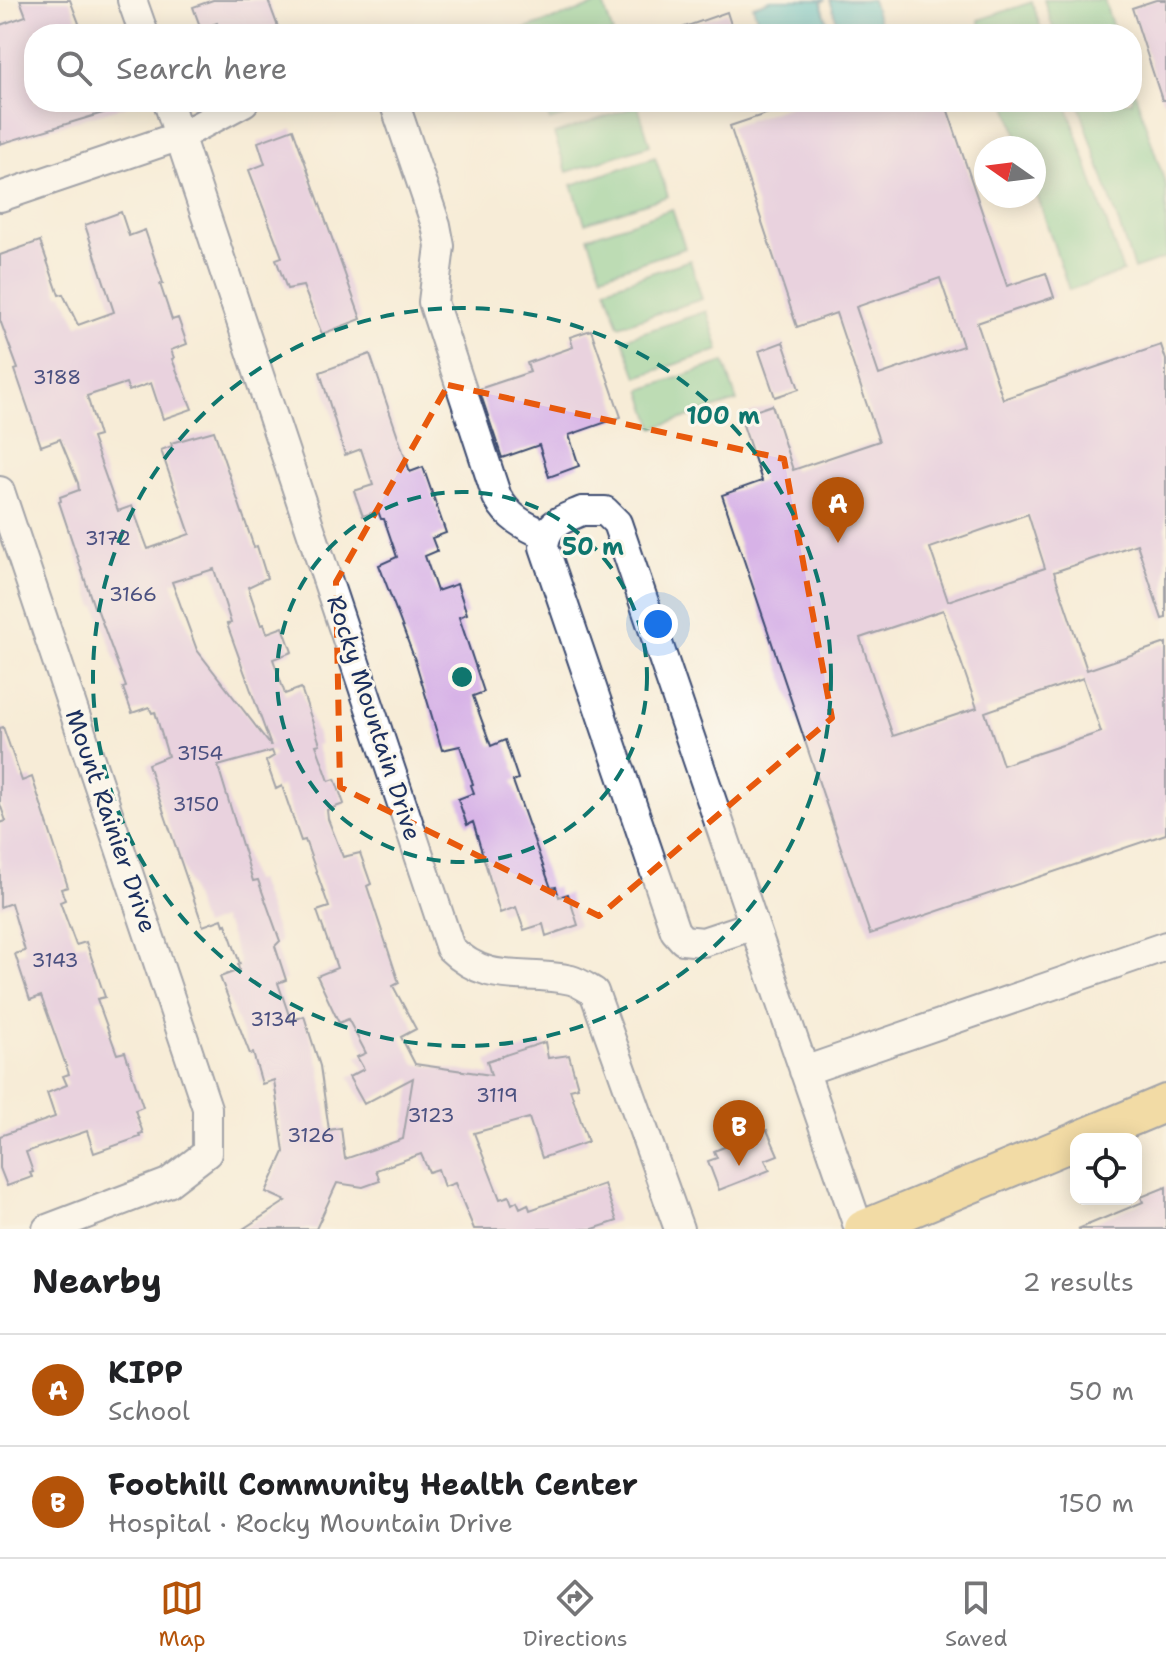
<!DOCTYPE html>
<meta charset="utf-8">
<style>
:root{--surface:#fff;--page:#f2f2f2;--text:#202124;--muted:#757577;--line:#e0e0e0;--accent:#b45309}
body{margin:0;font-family:"Shantell Sans",sans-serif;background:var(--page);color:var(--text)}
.controls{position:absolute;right:24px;bottom:24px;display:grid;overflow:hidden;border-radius:16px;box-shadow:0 4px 20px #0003}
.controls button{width:72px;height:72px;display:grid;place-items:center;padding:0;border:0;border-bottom:2px solid var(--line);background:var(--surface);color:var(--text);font:40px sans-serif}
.compass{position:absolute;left:974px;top:136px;width:72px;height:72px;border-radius:50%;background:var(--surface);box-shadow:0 4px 20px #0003;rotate:284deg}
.you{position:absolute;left:658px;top:624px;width:28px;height:28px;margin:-20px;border:6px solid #fff;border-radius:50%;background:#1a73e8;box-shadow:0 0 0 12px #1a73e833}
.badge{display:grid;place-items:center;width:52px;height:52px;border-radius:50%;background:var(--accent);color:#fff;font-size:26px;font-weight:700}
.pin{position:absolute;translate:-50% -66px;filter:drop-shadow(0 2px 4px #0008)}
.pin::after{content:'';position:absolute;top:42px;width:28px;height:24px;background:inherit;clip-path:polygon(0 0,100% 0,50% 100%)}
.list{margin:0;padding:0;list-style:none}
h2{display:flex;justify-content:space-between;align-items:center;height:104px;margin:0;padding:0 32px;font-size:34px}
h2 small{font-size:26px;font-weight:400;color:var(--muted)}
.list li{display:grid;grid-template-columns:52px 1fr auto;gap:24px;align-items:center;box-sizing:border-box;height:112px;padding:0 32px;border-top:2px solid var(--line)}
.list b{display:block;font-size:30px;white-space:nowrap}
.list p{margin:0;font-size:26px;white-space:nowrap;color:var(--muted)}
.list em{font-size:26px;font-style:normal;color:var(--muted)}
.icon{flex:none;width:44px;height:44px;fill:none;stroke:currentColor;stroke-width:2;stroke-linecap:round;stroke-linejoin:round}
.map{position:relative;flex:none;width:1166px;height:1229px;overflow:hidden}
.search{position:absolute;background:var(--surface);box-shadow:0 4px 20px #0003;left:24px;right:24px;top:24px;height:88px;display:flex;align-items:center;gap:20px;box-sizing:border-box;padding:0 28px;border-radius:32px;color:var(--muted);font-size:30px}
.sheet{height:328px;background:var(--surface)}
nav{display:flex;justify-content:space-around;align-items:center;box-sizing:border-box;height:112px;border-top:2px solid var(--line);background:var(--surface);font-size:22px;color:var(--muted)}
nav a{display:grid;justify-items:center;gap:4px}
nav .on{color:var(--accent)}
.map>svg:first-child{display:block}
.green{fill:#74c78b;stroke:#487b74;stroke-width:2}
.water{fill:#4fbdc4;stroke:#357691;stroke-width:2}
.building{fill:#d7b2e7;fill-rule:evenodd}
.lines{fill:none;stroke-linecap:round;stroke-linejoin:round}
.minor-casing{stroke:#3c4b70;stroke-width:32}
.major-casing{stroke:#3c4b70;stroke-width:40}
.minor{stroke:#fff;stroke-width:28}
.major{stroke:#ebc669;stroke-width:36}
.marked{fill:none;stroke:#e8590c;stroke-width:6;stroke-dasharray:16 10;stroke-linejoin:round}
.ring{fill:none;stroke:#0f766e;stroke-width:4;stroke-dasharray:14 10}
.labels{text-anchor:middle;stroke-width:6;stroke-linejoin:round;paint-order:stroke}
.number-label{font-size:20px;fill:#4a5080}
.street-label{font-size:24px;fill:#1b2f5e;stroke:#fbf7ec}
.centre{fill:#0f766e;stroke:#fbf7ec;stroke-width:4}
.ring-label{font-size:24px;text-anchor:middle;font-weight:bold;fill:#0f766e;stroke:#fbf7ec;stroke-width:6;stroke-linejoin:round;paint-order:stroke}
</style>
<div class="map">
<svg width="1166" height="1229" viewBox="0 0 1166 1229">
<rect width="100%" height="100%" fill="#fbf7ec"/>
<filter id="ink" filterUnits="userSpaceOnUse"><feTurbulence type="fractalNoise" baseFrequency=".0125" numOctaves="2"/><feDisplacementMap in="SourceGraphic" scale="16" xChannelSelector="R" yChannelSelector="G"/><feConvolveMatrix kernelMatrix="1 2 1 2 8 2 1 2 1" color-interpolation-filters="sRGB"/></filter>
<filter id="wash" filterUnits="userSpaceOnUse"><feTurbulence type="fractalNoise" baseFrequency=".006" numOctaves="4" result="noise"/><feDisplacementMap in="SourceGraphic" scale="32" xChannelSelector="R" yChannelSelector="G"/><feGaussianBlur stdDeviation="1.8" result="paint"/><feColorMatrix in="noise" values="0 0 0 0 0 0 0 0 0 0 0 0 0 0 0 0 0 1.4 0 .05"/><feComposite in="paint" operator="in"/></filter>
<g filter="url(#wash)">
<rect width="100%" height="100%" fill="#f7ecd7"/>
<path class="green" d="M1044,0H1104L1115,34H1055Z
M1032,2L1043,34H983L979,20Z
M603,3L613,34H520L519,31Z
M1132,84L1166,186V258L1134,269L1078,102H1132Z
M543,102H609L550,121Z
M1006,102H1066L1123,272L1069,290L1034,186V148H1021Z
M638,106L650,145L567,172L554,134Z
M655,157L668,196L585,223L572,185Z
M672,209L685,248L602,275L588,237Z
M690,260L702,299L619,326L606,288Z
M707,311L719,350L637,377L623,339Z
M724,362L737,401L654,428L641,390Z"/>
<path class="water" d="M771,0H826L821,2L831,34H762L753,6Z
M830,0H872L883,34H841Z"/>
<g id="blocks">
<path class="building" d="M20,0H70L80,26L58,34H34V102H125L126,106L0,144V25L26,16Z
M213,0H268L278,27L259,34H221L217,23L201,29L193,7Z
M1156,0H1166V100H1162L1132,8Z
M727,12L734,34H674L673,31Z
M801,102H945L1007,286L1046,273L1054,297L977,323L1003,399L1161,345L1166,360V618L1162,619L1137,544L1054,572L1087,670L1166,643V834L870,934L722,495L762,481L740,416L772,405L793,470L879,441L836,313L797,327L730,126ZM940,278L963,346L879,375L856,307ZM1028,514L1045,568L948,601L930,548ZM943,610L977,708L893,736L860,638ZM1083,678L1101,732L1003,765L985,712Z
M293,129L361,319L322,334L303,286L287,289L276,259L282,257L249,170L265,164L258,142Z
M121,212L129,236L145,230L163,283L160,284L172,320L178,318L187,344L171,350L174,358L172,359L192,409L163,419L151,383L129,391L126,383L87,396L99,436L92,438L118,511L132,506L148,549L190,534L161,450L172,446L171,443L214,431L254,547L257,546L267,578L248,587L261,625L264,624L267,633L283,627L292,652L273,659L285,694L301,688L320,744L316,745L329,781L335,779L344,804L327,810L328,819L343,857L360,853L371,884L367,886L399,983L393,986L416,1029L401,1037L415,1064L491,1075L487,1061L545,1042L548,1058L569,1055L578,1087L570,1089L588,1142L542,1158L529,1118L474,1133L500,1199L509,1196L512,1204L517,1201L520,1208L528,1204L530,1210L604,1184L617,1221L593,1229H474L455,1183L444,1187L438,1169L429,1172L421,1154L376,1170L380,1181L363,1187L337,1183L316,1229H243L286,1201L266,1192L284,1152L274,1080L262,1084L253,1053L250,1054L220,977L239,970L238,965L240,964L226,924L224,925L222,919L203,926L158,795L148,764L168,756L155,712L152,713L149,707L132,713L123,688L126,687L96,606L94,607L59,502L61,501L60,497L79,490L78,483L60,439L41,446L15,370L18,369L0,320V255L40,241L59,295L63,294L78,325L114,312L85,225ZM214,569L231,623L227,624L271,746L197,650L172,582ZM272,751L274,756L266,761L276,789L282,786L301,841L305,840L329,907L317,911L337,968L317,976L339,1023L348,1019L366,1053L357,1057L364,1069L349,1077L364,1104L413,1078L403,1139L345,1159L341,1128L329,1130L320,1066L304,1016L291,1021L278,983L286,980L275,946L280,941L258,880L253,881L218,766Z
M591,330L621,417L569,435L579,466L549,477L539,445L502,458L479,389L530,372L527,363L573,347L570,337Z
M783,342L799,389L775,397L759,351Z
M370,354L410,472L423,467L446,533L432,538L437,551L425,556L437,591L457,584L467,614L459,617L484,692L473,696L491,746L505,740L518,779L513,781L551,888L556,887L559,897L568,894L578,925L546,936L543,924L524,930L516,907L500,913L473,822L467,825L458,799L474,793L471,785L473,784L460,746L442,750L415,660L379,565L397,557L384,519H381L378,511L363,516L354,491L373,485L361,449L345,455L320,372Z
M3,727L22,781L32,777L68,887L61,889L65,900L60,902L76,945L86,942L105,997L97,999L117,1054L125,1052L143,1107L135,1110L143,1133L139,1134L140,1137L94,1153L87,1131L26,1152L33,1172L30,1173L32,1177L7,1186L0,1168V1136L55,1117L47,1093L67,1085L63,1076L69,1074L41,996L30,1000L15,954L25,951L11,903L0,907V823L6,821L0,804V728Z
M767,1130L778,1155L765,1160L770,1170L719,1190L708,1161L717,1158L714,1151Z
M1166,1187V1229H1078L1143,1202L1141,1197Z"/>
</g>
</g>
<g filter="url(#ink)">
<use href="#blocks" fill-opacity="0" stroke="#3c4b70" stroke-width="2"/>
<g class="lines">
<defs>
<path id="minor" d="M132,0L144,34
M168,102L450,948C490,987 524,969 571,980C579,982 587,988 594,992L679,1229
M394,102L436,225L440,246L433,302L497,497C509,518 523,525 545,535
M0,197L180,136L244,102
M0,491L207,1108V1153L168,1183L47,1229
M582,511H605L617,523L754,925L703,942L683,940L675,931L544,547C546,523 561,520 582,511Z
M754,925L859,1229
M804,1071L1166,946"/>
<path id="major" d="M1080,1139L1166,1103
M863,1229L1076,1141"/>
</defs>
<use href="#minor" class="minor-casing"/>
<use href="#major" class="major-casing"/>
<use href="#minor" class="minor"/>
<use href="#major" class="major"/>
</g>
</g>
<path d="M0 0H1166V1229H0ZM448,385L784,459L832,718L599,916L340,787L336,582Z" fill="#f7ecd7" fill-opacity=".55" fill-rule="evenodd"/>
<path class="marked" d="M448,385L784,459L832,718L599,916L340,787L336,582Z"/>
<g class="ring">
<circle cx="462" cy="677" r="185"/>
<circle cx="462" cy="677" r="369"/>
</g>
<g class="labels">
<g class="number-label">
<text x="57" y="384">3188</text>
<text x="108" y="545">3172</text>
<text x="133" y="601">3166</text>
<text x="200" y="760">3154</text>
<text x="196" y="811">3150</text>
<text x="55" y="967">3143</text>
<text x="274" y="1026">3134</text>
<text x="497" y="1102">3119</text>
<text x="431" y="1122">3123</text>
<text x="311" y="1142">3126</text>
</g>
<g class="street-label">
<text transform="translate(374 718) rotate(72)" y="8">Rocky Mountain Drive</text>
<text transform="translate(111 821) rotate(71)" y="8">Mount Rainier Drive</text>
</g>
</g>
<circle cx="462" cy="677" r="12" class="centre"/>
<g class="ring-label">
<text x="723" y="424">100 m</text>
<text x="593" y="555">50 m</text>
</g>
</svg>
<div class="controls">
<button><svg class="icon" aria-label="locate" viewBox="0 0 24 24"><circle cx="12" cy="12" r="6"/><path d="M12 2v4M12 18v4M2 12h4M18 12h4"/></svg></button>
</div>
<svg class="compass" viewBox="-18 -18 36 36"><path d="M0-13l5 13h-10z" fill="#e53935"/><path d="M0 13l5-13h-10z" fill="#757577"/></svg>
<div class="you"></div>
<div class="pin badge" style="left:838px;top:543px">A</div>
<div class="pin badge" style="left:739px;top:1166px">B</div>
<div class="search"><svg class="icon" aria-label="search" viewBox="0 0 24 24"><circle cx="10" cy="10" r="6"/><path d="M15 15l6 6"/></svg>Search here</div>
</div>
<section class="sheet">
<h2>Nearby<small>2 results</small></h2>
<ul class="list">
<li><span class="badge">A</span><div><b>KIPP</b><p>School</p></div><em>50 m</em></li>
<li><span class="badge">B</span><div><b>Foothill Community Health Center</b><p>Hospital · Rocky Mountain Drive</p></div><em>150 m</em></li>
</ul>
</section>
<nav>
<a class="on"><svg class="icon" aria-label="map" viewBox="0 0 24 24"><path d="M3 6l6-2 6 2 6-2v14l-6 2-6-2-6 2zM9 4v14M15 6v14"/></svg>Map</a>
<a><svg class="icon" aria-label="directions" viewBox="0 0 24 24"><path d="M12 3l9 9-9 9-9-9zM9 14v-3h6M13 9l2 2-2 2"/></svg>Directions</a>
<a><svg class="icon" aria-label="saved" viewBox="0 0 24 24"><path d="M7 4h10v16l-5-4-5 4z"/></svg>Saved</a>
</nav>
